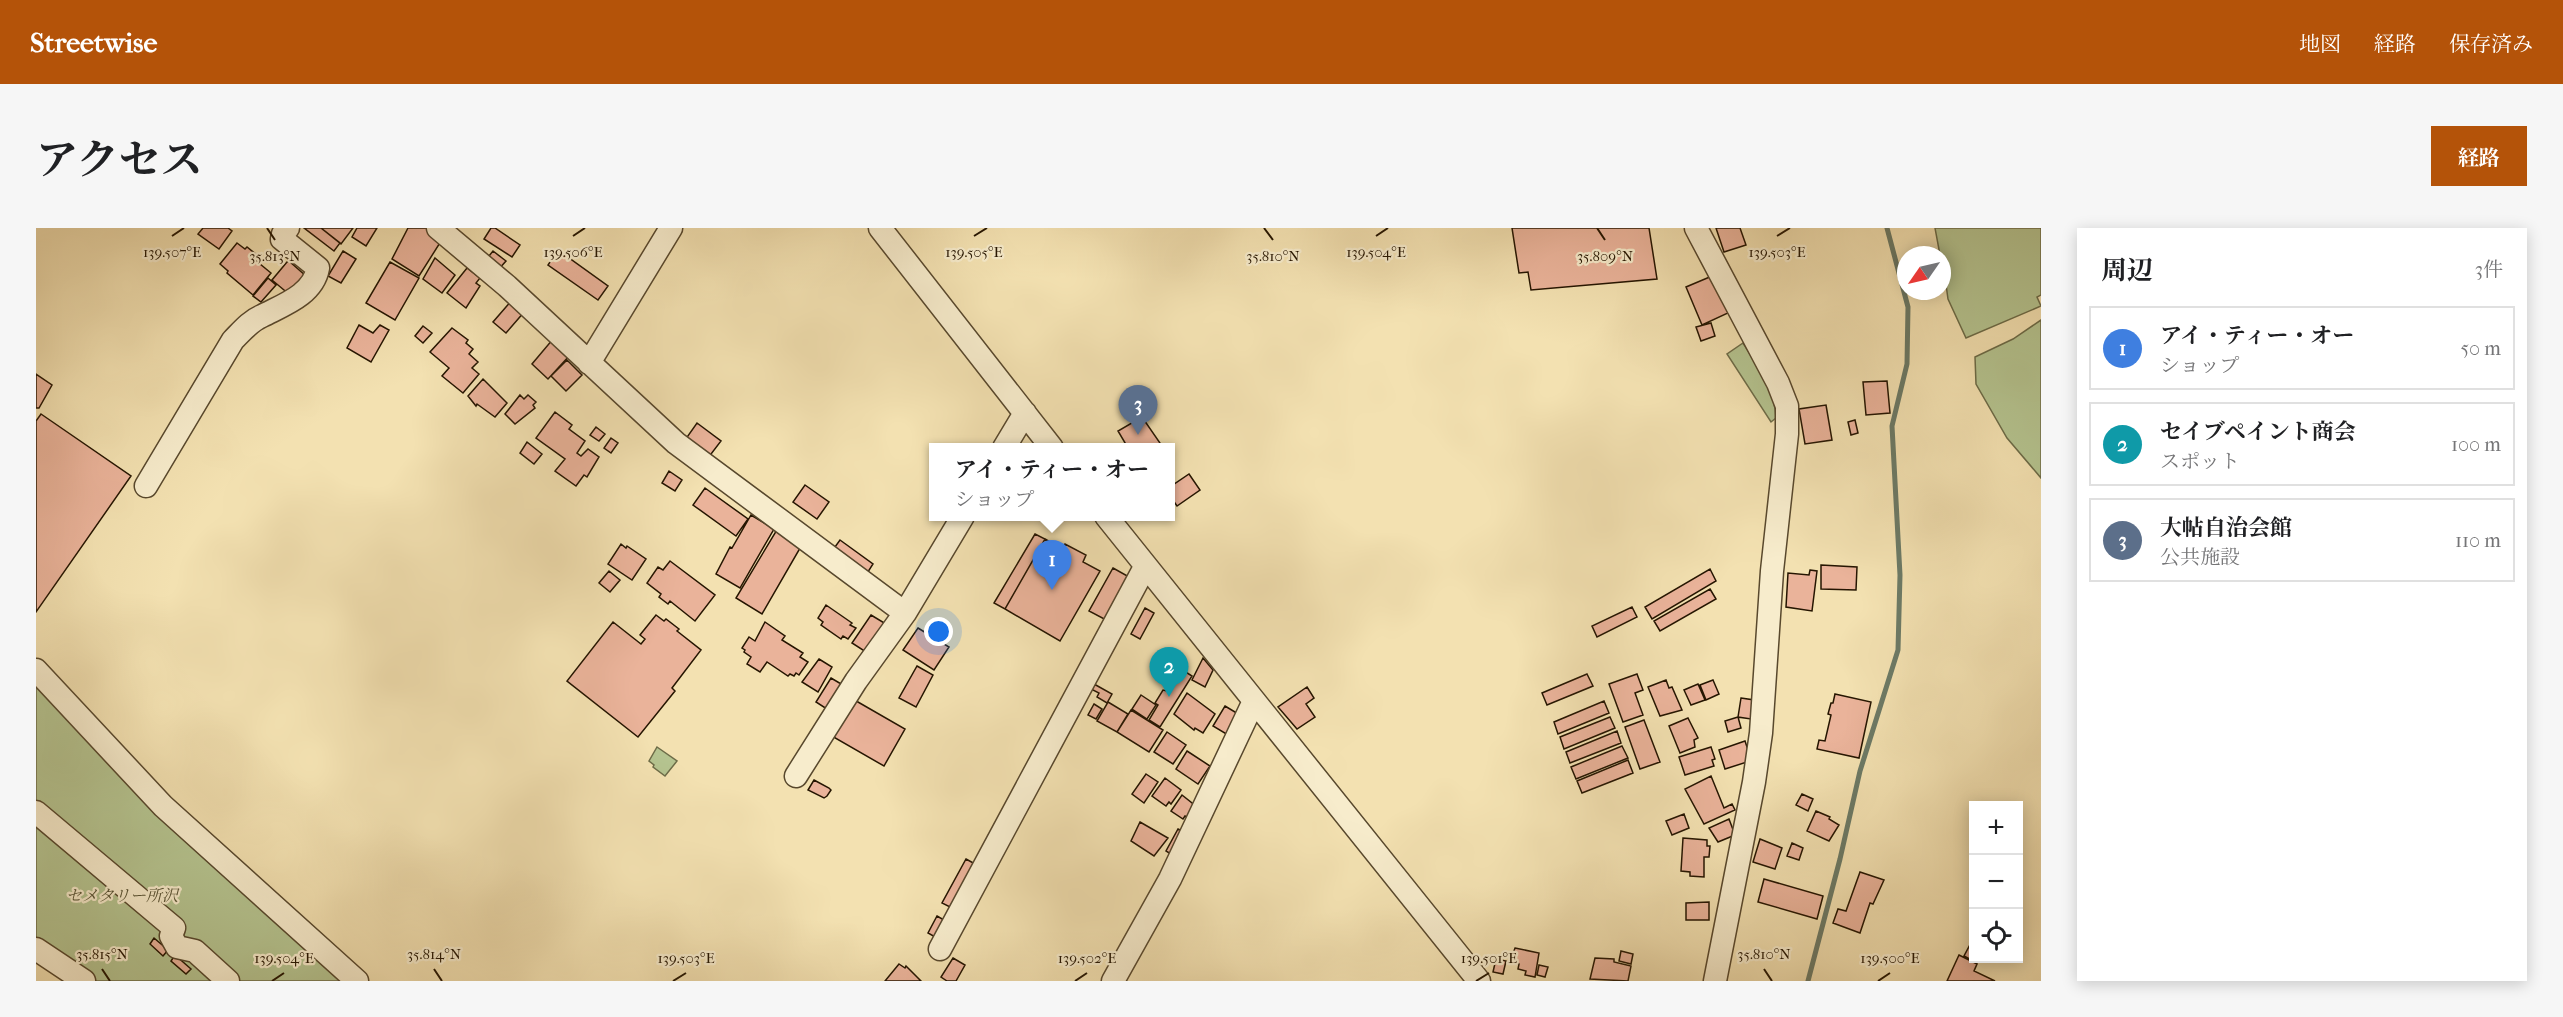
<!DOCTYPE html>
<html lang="ja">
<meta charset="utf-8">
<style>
:root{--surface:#fff;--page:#f6f6f6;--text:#202124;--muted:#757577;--line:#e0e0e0;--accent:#b45309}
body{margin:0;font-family:"IM FELL French Canon","Noto Serif JP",serif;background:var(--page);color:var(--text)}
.controls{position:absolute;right:18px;bottom:18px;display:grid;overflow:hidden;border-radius:0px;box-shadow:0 3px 15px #0003}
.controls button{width:54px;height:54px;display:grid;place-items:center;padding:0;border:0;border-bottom:2px solid var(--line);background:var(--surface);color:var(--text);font:30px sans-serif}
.compass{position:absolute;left:1861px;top:18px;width:54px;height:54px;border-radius:50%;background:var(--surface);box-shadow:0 3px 15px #0003;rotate:236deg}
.you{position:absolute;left:903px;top:404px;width:21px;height:21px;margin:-15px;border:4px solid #fff;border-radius:50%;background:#1a73e8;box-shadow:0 0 0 9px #1a73e833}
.badge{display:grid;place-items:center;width:39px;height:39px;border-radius:50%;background:var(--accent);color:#fff;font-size:20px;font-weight:700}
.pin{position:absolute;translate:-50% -50px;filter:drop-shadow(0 2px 3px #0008)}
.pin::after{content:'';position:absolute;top:32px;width:21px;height:18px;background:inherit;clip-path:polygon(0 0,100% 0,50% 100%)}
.popup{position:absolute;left:893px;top:215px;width:246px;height:78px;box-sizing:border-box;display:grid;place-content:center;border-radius:0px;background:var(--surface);filter:drop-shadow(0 2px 4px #0005);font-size:20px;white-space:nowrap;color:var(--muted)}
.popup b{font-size:22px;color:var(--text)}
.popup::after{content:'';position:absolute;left:50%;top:100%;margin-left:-12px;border:12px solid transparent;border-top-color:var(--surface)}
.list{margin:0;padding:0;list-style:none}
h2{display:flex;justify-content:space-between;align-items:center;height:78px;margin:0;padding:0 24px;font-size:26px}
h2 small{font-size:20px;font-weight:400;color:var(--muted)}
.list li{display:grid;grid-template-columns:39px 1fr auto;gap:18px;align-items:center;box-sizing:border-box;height:84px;margin:0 12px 12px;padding:0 12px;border:2px solid var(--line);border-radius:0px}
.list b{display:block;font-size:22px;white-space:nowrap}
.list p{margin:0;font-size:20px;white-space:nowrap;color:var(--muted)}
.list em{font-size:20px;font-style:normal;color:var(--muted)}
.icon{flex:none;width:33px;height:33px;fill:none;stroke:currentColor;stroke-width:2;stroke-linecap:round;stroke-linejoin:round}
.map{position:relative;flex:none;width:2005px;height:753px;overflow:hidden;border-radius:0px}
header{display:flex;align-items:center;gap:36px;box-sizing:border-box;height:84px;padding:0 30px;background:var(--accent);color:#fff}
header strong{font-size:28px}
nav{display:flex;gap:33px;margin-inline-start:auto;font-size:21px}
.intro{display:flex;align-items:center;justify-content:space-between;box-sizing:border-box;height:144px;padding:0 36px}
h1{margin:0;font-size:42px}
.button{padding:15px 27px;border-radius:0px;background:var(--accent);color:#fff;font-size:21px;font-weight:700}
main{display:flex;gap:36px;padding:0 36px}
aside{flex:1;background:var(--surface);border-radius:0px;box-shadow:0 3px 15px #0003}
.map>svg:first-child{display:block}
.green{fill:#b5c490;stroke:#6d6c48;stroke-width:1.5}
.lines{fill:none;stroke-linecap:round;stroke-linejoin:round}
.stream{stroke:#6c7a66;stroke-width:5}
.building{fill:#eab39a;stroke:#251501;stroke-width:1.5}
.minor-casing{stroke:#58482d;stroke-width:25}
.minor{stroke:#f7eccc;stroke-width:22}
.ticks{fill:none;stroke:#251501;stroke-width:2}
.labels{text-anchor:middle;stroke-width:4.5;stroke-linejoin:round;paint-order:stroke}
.park-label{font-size:16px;font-style:italic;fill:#575233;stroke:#f7eccc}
.ticks-label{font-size:15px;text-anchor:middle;fill:#251501;stroke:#f7eccc;stroke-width:4.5;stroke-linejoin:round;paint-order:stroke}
</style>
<header>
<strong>Streetwise</strong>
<nav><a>地図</a><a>経路</a><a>保存済み</a></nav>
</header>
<div class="intro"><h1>アクセス</h1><a class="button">経路</a></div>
<main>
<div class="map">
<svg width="2005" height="753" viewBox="0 0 2005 753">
<rect width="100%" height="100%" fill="#f3e1b1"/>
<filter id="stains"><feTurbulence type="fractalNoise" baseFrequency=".00333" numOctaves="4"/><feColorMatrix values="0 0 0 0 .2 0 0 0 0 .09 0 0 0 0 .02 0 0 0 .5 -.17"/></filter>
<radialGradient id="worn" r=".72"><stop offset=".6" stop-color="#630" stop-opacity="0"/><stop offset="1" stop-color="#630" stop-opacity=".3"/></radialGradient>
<path class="green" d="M1899,0H2005V67L2001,69L2005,78L1930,110L1912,71L1906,27H1904Z
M2005,92V250L1971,210L1940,156L1939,129L1977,111Z
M1707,115C1722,139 1739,162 1740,190L1735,194L1691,126Z
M0,456L307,753H59L0,714Z
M621,519L641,533L629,548L617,539L618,537L613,533Z"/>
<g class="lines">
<path class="stream" d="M1772,753L1804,631L1824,543L1862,422L1864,347L1856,198L1871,136L1872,79L1851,0"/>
</g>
<path class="building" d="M167,0H192L196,3L183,21L162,6Z
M268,0H285L304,15L298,23Z
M285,0H317L305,16Z
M321,0H341L330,18L316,9Z
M372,0H391L407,10L383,48L356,31Z
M455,0H459L484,17L476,29L448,11Z
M1476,0H1613L1621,51L1495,62L1492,44L1483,45Z
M1680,0H1704L1710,17L1688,24Z
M201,15L209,21L211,19L221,27L218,31L235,45L217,67L191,45L192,43L184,36Z
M522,22L572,58L562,72L512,37Z
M307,23L320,31L305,55L292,48Z
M457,23L470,33L461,43L449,33Z
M399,30L419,47L406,65L387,51Z
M251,34H254L270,48L254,67L236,52Z
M354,34L383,50L359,92L330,75Z
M431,40L444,50L440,55L444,58L430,80L411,65Z
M1676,48L1692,85L1666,97L1650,59Z
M232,50L240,57L225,74L217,68Z
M476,72L489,83L470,105L457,94Z
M1675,95L1679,108L1665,113L1660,99Z
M323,97L337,105L344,97L353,102L335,134L311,120Z
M387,98L396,105L387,115L379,108Z
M416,100L432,112L430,115L437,121L433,126L442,134L436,140L443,146L427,165L406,148L413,140L394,124Z
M517,111L534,127L512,151L496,136Z
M531,132L546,147L530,163L515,148Z
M0,146L16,157L3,180H0Z
M447,151L471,175L459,189L441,176L440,178L432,168Z
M1851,153L1854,185L1830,187L1827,154Z
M484,167L488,171L492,167L500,174L497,177L499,180L479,196L469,186Z
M1790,177L1796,212L1769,216L1763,181Z
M519,184L536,197L533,201L549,213L541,225L545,228L552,221L563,229L551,249L548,247L540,258L519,243L529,231L500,210Z
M5,186L95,248L0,384V193Z
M1106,189L1124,215L1118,220H1092L1082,203Z
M1819,192L1822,205L1815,207L1812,194Z
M661,195L685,213L672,230L649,212Z
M560,199L569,206L563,213L554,207Z
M575,210L582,215L575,225L568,220Z
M491,214L506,226L498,236L484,225Z
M633,243L646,252L639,263L626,255Z
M1153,246L1164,262L1141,278L1134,268V259Z
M769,257L793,274L781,291L757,274Z
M669,260L712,291L700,308L657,277Z
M715,287L738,301L704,360L680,346L694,319L696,320Z
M742,300L767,315L726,386L700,370Z
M999,306L1009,311L969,381L958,375Z
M1009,311L1026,321L1029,316L1050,327L1047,334L1064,343L1024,413L969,381Z
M804,312L837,336L830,347L796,323Z
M585,316L590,320L591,318L610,331L596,352L572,336Z
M634,333L679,367L659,393L634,373L632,376L623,369L625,366L611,355L622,339L627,342Z
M1785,337L1821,339L1820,362L1785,361Z
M1077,340L1095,350L1072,393L1053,383Z
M1674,341L1680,353L1616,391L1609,379Z
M1774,342L1781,343L1776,383L1750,379L1752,345L1773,347Z
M573,343L584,352L574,364L563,355Z
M1674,361L1680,371L1624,403L1618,393Z
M790,377L816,395L814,397L820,400L812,411L807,408L805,411L785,397L787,394L782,390Z
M1596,379L1601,389L1561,409L1556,398Z
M1109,380L1118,385L1104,411L1095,406Z
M620,387L628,393L630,391L643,401L641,403L665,422L636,460L639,463L602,509L531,453L577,394L605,416L609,411L604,407Z
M835,387L850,396L833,426L816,415Z
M729,394L749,408L746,412L767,425L764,429L772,434L763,447L760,445L758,448L754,446L752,448L731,434L724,444L711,436L715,429L708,424L709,422L706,420L713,409L719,413Z
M882,400L913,419L898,442L867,422Z
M1167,430L1177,442L1169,459L1156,452Z
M783,431L796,439L782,464L766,454Z
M881,438L897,447L880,479L863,470Z
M1145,441L1156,448L1124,499L1113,492L1122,477L1119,475L1127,462L1131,463Z
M1551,446L1557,458L1511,477L1506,465Z
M1601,446L1607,462L1599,465L1607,487L1587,494L1573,456Z
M795,450L812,460L797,485L780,474Z
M1630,452L1633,460L1636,459L1646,482L1624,488L1612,459Z
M1677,452L1683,466L1670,472L1664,457Z
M1058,456L1076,466L1071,475L1061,469L1063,465L1055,461Z
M1662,456L1669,472L1655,477L1648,462Z
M1271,459L1278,470L1270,476L1279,489L1261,501L1242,479Z
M1151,465L1179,486L1167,505L1159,500L1158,502L1138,486Z
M1799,466L1835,474L1823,530L1781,521L1783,512L1789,513L1795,487L1792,486L1795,475H1797Z
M1105,467L1120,477L1111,491L1096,481Z
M815,470L869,501L848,538L794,507Z
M1705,470L1718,472L1715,491L1702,489Z
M1568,473L1573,485L1522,506L1518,494Z
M1072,474L1092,486L1081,504L1061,493Z
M1058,476L1066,481L1060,491L1052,487Z
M1189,478L1204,487L1192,507L1177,498Z
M1095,482L1127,502L1113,524L1081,504Z
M1574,489L1579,500L1528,521L1524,509Z
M1702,489L1705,500L1692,504L1689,493Z
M1652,490L1662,510L1658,512L1659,519L1644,525L1633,498Z
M1608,492L1624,534L1604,541L1589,499Z
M1581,503L1585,515L1534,535L1530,524Z
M1131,504L1150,517L1137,536L1118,524Z
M1709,513L1712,522L1711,534L1689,541L1683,522Z
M1586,518L1592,530L1540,551L1535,539Z
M1675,519L1679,531L1676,532L1678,538L1649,547L1643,529Z
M1151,523L1174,538L1162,556L1140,541Z
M1592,532L1597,545L1546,565L1541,553Z
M1110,546L1122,554L1108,575L1096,566Z
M1675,548L1688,580L1696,576L1699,582L1668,596L1649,561Z
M1129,550L1145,562L1135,576L1133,574L1130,578L1116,568Z
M778,552L793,560L795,562L791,568L788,570L772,562Z
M1766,566L1777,571L1772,583L1760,577Z
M1146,567L1161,579L1153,590L1149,588L1147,591L1135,583Z
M1780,583L1794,589L1793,591L1803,597L1793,613L1771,603Z
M1648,586L1653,600L1636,607L1630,593Z
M1693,591L1699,607L1682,614L1673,600Z
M1104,594L1132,610L1118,628L1095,613Z
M1142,601L1146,603L1138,628L1130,623Z
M1647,610L1671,612V618H1674L1673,629H1668V649L1654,648V644L1645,643Z
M1724,611L1746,620L1739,641L1717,634Z
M1756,615L1767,620L1763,632L1751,628Z
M930,631L941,637L918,681L906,675Z
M1824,644L1848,652L1837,676L1834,675L1824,705L1797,695L1802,681L1810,683Z
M1728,651L1787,668L1781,691L1722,674Z
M1673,674V692H1650V675Z
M901,688L908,692L899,709L892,705Z
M118,710L132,722L127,728L114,716Z
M1936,713L1938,730H1943L1941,735L1928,728Z
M1479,720L1503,725L1499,749L1489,747L1490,743L1482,741L1483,736L1474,734Z
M1585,723L1597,726L1595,736L1583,733Z
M139,727L155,741L150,746L135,733Z
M1923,727L1941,736L1938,743L1959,753H1911Z
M917,730L929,737L920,753H911L905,749Z
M1559,730L1578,731V734L1595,738L1592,753L1554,751Z
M1460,731L1470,733L1467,746L1457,744Z
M863,736L869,740L870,738L885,753H849Z
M1503,737L1512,739L1509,749L1501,747Z"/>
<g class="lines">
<defs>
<path id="minor" d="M402,0L471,58L640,215L869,385
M844,0L1016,220
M1660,0L1742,155L1751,178V206L1736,343L1725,505L1718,554L1679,753
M553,135L635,0
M968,220L989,185
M110,258L197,112C206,103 214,93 226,88C247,77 277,67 282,40L246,11L247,6L252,0
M1070,288L1443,753
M0,442L127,578L321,753
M760,548L820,453L869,385L927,288
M0,584L138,700L135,708L141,719L159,723L192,753
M0,721L48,753
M904,721L1109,339
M1077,753L1134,651L1218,473"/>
</defs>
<use href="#minor" class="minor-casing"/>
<use href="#minor" class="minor"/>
</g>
<path class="ticks" d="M231,0L239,12M1228,0L1237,12M1561,0L1569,12M136,8L148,0M537,8L549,0M938,8L951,0M1340,8L1352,0M1741,8L1754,0M66,741L74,753M398,741L406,753M1728,741L1736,753M236,753L248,745M637,753L650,745M1039,753L1051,745M1440,753L1453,745M1842,753L1854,745"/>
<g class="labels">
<g class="park-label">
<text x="86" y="673">セメタリー所沢</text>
</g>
</g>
<g class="ticks-label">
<text x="136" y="29">139.507°E</text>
<text x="537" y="29">139.506°E</text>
<text x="938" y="29">139.505°E</text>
<text x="1340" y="29">139.504°E</text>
<text x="1741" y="29">139.503°E</text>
<text x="239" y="33">35.813°N</text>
<text x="1237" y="33">35.810°N</text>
<text x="1569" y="33">35.809°N</text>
<text x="66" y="731">35.815°N</text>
<text x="398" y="731">35.814°N</text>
<text x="1728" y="731">35.810°N</text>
<text x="248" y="735">139.504°E</text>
<text x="650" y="735">139.503°E</text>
<text x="1051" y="735">139.502°E</text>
<text x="1453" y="735">139.501°E</text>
<text x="1854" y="735">139.500°E</text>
</g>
<rect width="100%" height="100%" filter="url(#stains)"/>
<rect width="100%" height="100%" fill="url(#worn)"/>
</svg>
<div class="controls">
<button>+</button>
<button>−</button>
<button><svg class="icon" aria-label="locate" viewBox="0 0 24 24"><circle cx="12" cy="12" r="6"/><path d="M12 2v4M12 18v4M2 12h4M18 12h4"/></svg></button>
</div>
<svg class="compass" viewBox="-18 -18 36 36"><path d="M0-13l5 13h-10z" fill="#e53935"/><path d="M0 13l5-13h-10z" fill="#757577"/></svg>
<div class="you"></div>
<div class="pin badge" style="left:1016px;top:362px;background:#3f7fe0">1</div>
<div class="popup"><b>アイ・ティー・オー</b>ショップ</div>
<div class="pin badge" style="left:1133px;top:469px;background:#0f9aa8">2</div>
<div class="pin badge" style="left:1102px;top:207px;background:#5c6f8a">3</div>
</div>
<aside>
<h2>周辺<small>3件</small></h2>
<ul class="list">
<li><span class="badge" style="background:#3f7fe0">1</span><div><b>アイ・ティー・オー</b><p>ショップ</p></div><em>50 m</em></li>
<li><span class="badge" style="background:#0f9aa8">2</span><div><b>セイブペイント商会</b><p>スポット</p></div><em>100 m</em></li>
<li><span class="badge" style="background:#5c6f8a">3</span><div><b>大帖自治会館</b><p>公共施設</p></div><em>110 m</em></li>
</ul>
</aside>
</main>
